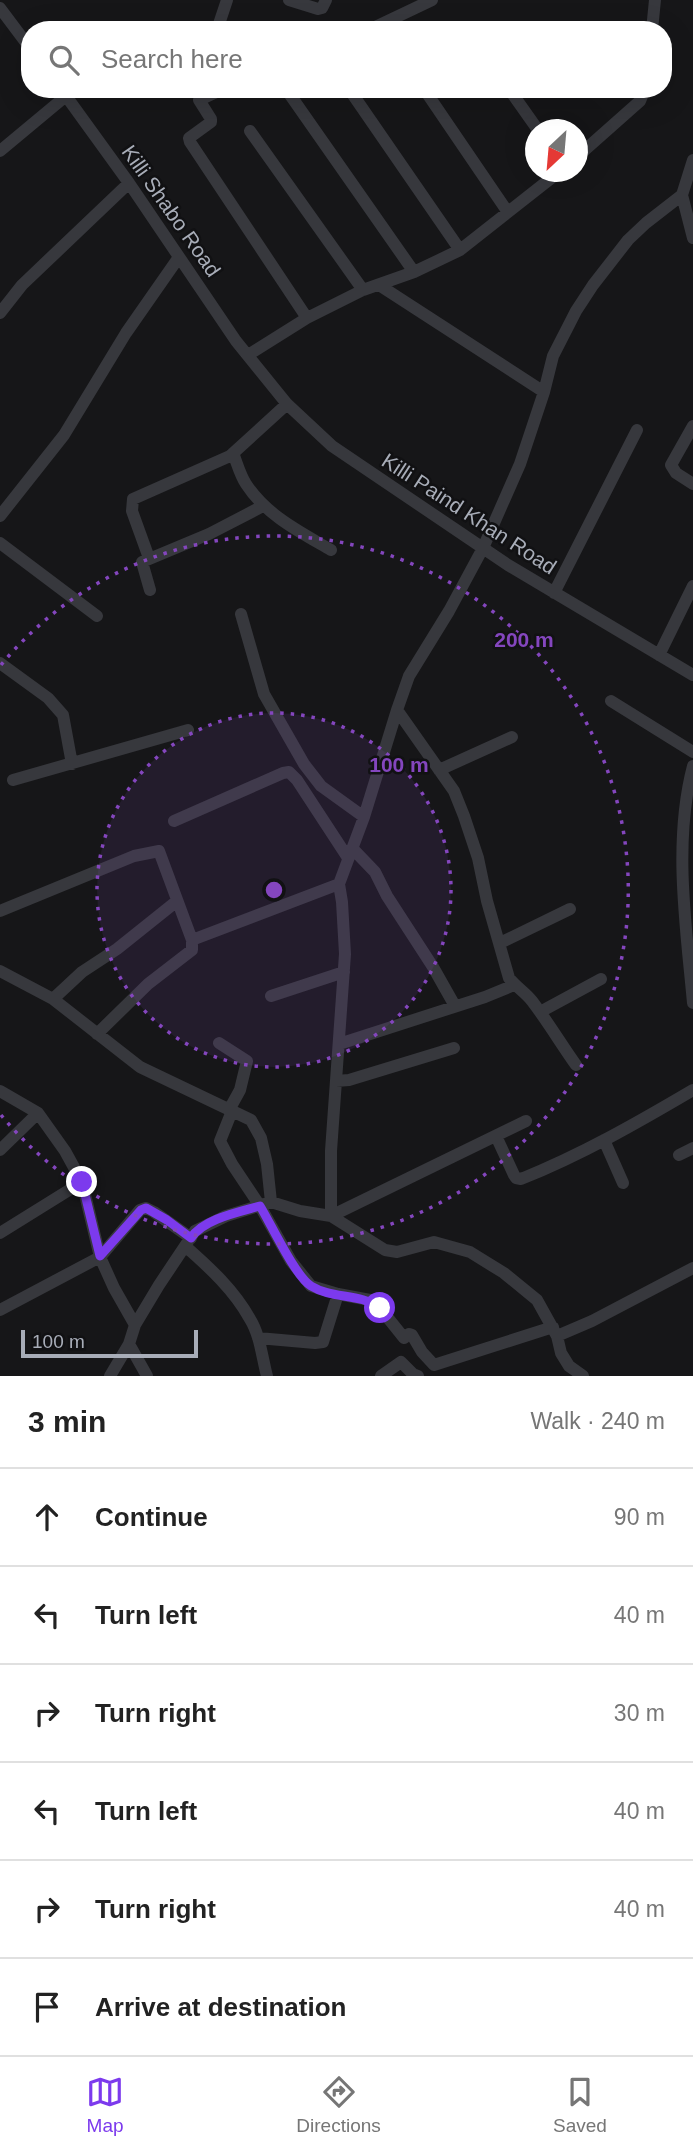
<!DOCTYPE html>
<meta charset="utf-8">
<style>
:root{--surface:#fff;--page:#f6f6f6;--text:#222;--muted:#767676;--line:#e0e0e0;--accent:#7c3aed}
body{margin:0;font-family:Arial,sans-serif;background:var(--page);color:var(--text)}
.compass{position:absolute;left:525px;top:119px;width:63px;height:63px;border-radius:50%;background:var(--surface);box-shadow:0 7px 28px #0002;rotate:206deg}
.scale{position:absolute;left:21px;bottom:18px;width:177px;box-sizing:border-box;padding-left:7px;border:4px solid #a8adb8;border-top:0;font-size:19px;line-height:24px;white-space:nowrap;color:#a8adb8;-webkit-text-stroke:5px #111113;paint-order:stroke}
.stop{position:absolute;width:21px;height:21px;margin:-16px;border:5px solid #7c3aed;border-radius:50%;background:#fff}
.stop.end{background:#7c3aed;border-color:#fff;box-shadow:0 2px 7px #0008}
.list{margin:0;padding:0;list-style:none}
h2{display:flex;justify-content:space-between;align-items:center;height:91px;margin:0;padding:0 28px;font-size:30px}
h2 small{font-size:23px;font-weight:400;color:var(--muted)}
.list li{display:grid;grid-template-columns:46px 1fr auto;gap:21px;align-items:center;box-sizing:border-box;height:98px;padding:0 28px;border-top:2px solid var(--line)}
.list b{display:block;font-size:26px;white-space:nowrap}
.list em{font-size:23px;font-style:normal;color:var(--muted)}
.icon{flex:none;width:38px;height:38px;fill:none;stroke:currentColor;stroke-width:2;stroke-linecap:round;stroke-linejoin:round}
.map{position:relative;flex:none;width:693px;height:1376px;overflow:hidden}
.search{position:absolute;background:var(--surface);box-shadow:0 7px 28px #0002;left:21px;right:21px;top:21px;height:77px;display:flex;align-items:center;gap:18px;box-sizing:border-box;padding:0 24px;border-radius:28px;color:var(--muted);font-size:26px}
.sheet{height:679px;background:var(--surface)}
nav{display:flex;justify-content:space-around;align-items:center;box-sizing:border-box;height:98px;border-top:2px solid var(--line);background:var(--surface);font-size:19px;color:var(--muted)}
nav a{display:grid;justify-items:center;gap:4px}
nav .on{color:var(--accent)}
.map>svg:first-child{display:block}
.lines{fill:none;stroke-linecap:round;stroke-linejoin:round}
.minor{stroke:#37383d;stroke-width:12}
.route{stroke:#7c3aed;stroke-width:9}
.ring{fill:none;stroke:#8446be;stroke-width:3.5;stroke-dasharray:3.5 7}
.labels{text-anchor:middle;stroke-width:5;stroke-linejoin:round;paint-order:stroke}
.street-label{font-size:21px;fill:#a8adb8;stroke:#111113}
.centre{fill:#8446be;stroke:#111113;stroke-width:3.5}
.ring-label{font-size:21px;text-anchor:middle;font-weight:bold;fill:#8446be;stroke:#111113;stroke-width:5;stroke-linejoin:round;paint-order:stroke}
</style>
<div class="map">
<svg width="693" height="1376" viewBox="0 0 693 1376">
<rect width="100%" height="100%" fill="#161618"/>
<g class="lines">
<path class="minor" d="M289,0L318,9L322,8L326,0
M0,8L30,48
M217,30L227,0
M369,30L432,0
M652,30L655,0
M61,89L129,183L236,341L287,404L332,446L508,565L693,675
M223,89L199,100L211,119V122L189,138L190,142L307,318
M286,89L414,272
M349,89L460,250
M424,89L507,211
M509,89L538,130
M250,131L363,290
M0,151L66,96
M578,156L640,101L645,89
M693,160L682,195L693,238
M379,285L544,392
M0,313L22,285L129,183
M248,355L307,318L363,290L414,272L460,250L559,172
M693,426L671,465L676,473L693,484
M233,453C237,463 240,475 246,484C266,515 300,532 331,550
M0,516L64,435L126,333L179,257
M0,543L97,616
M149,558L132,511L133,499L230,456L287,404
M150,590L142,562L209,534L263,506
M554,593L637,430
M241,614L264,694L304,764L321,786L364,817
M659,655L693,586
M0,663L48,698L63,715L72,764
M611,701L693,752
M397,710L454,791L464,816L478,858L487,901L509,978C516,987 525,992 532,1001C548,1022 561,1044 576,1065
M693,766C673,842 686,926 693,1003
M439,770L512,737
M13,780L188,730
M174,821L283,773L289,772L297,780L348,858
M352,848L375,872L387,896L433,967L455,1006
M0,911L134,856L159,851L192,940V950L148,984L97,1034
M192,940L339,884
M500,943L570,909
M0,971L53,999L140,1067L251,1120L261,1138L267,1164L271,1202
M271,996L344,972
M53,999L82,972L117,949L177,901
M540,1012L601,979
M219,1043L247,1061L240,1090L229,1110
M339,1044L485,997L514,985
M336,1081L349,1080L454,1048
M0,1091L38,1113L65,1151L82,1182L100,1257L114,1288L135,1325
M232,1111L220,1141L232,1164L260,1206L291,1261L311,1286L338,1294L370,1300L380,1308L404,1338L409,1334L412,1335L422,1352L434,1365L553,1327
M526,1121L331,1216V1151L345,954L342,902L339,884L364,817L397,710L409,676L449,611L483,548L520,464L544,392L553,356L576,311L593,285L628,240L646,223L682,195
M496,1136L514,1175L516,1178L521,1179C581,1155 637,1123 693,1090
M604,1140L623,1183
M0,1150L38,1113
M679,1155L693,1148
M0,1233L82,1182
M185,1246C210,1268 234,1290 250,1319C260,1335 262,1357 267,1376
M0,1310L100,1257L140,1210L146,1208L154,1212L191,1238
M557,1336L592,1321L693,1268
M258,1338L315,1343L323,1342L338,1294
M129,1344L147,1376
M110,1376L129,1344L135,1325L159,1285L195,1231L226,1216L271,1202L300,1211L331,1216L385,1250L397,1252L434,1242L470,1252L504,1273L537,1300L557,1336L561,1353L569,1366L583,1376
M381,1376L401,1362L413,1374L418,1376"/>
</g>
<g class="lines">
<path class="route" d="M82,1182L100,1256L141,1210L146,1208L167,1220L191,1238C203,1219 239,1212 260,1206C271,1224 295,1276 311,1286C332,1299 360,1293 380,1308"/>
</g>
<circle cx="274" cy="890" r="177" fill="#8446be" fill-opacity=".12"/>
<g class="ring">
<circle cx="274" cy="890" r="177"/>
<path d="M1 665A354 354 0 1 1 1 1115"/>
</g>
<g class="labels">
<g class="street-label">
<text transform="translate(171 211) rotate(55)" y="7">Killi Shabo Road</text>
<text transform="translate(469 514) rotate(33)" y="7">Killi Paind Khan Road</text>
</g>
</g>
<circle cx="274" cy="890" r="10" class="centre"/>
<g class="ring-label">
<text x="524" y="647">200 m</text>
<text x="399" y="772">100 m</text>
</g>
</svg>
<svg class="compass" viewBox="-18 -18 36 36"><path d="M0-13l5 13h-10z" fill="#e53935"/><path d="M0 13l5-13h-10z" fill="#767676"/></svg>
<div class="scale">100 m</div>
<div class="stop" style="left:380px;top:1308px"></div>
<div class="stop end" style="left:82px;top:1182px"></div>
<div class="search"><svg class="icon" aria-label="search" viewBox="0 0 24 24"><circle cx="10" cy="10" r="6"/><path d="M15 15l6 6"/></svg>Search here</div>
</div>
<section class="sheet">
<h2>3 min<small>Walk · 240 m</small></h2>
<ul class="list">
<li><svg class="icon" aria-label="ahead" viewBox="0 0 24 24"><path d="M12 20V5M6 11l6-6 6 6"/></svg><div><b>Continue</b></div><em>90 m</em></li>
<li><svg class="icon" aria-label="left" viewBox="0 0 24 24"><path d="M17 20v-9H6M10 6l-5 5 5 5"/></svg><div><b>Turn left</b></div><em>40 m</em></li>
<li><svg class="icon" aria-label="right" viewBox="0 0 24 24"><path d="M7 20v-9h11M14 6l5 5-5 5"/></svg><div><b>Turn right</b></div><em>30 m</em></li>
<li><svg class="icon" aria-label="left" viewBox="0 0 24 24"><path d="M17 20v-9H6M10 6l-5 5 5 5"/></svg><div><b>Turn left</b></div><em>40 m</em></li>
<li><svg class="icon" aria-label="right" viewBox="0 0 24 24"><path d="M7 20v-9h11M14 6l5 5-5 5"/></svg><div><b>Turn right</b></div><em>40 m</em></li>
<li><svg class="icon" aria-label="arrive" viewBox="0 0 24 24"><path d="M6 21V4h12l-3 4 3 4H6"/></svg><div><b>Arrive at destination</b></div></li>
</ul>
</section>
<nav>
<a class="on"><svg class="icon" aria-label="map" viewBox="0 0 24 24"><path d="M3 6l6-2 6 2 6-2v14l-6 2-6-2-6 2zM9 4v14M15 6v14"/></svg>Map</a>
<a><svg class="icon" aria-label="directions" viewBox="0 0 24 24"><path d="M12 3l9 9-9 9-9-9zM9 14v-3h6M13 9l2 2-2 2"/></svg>Directions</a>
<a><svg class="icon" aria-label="saved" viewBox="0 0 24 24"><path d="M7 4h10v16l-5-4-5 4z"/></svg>Saved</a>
</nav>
